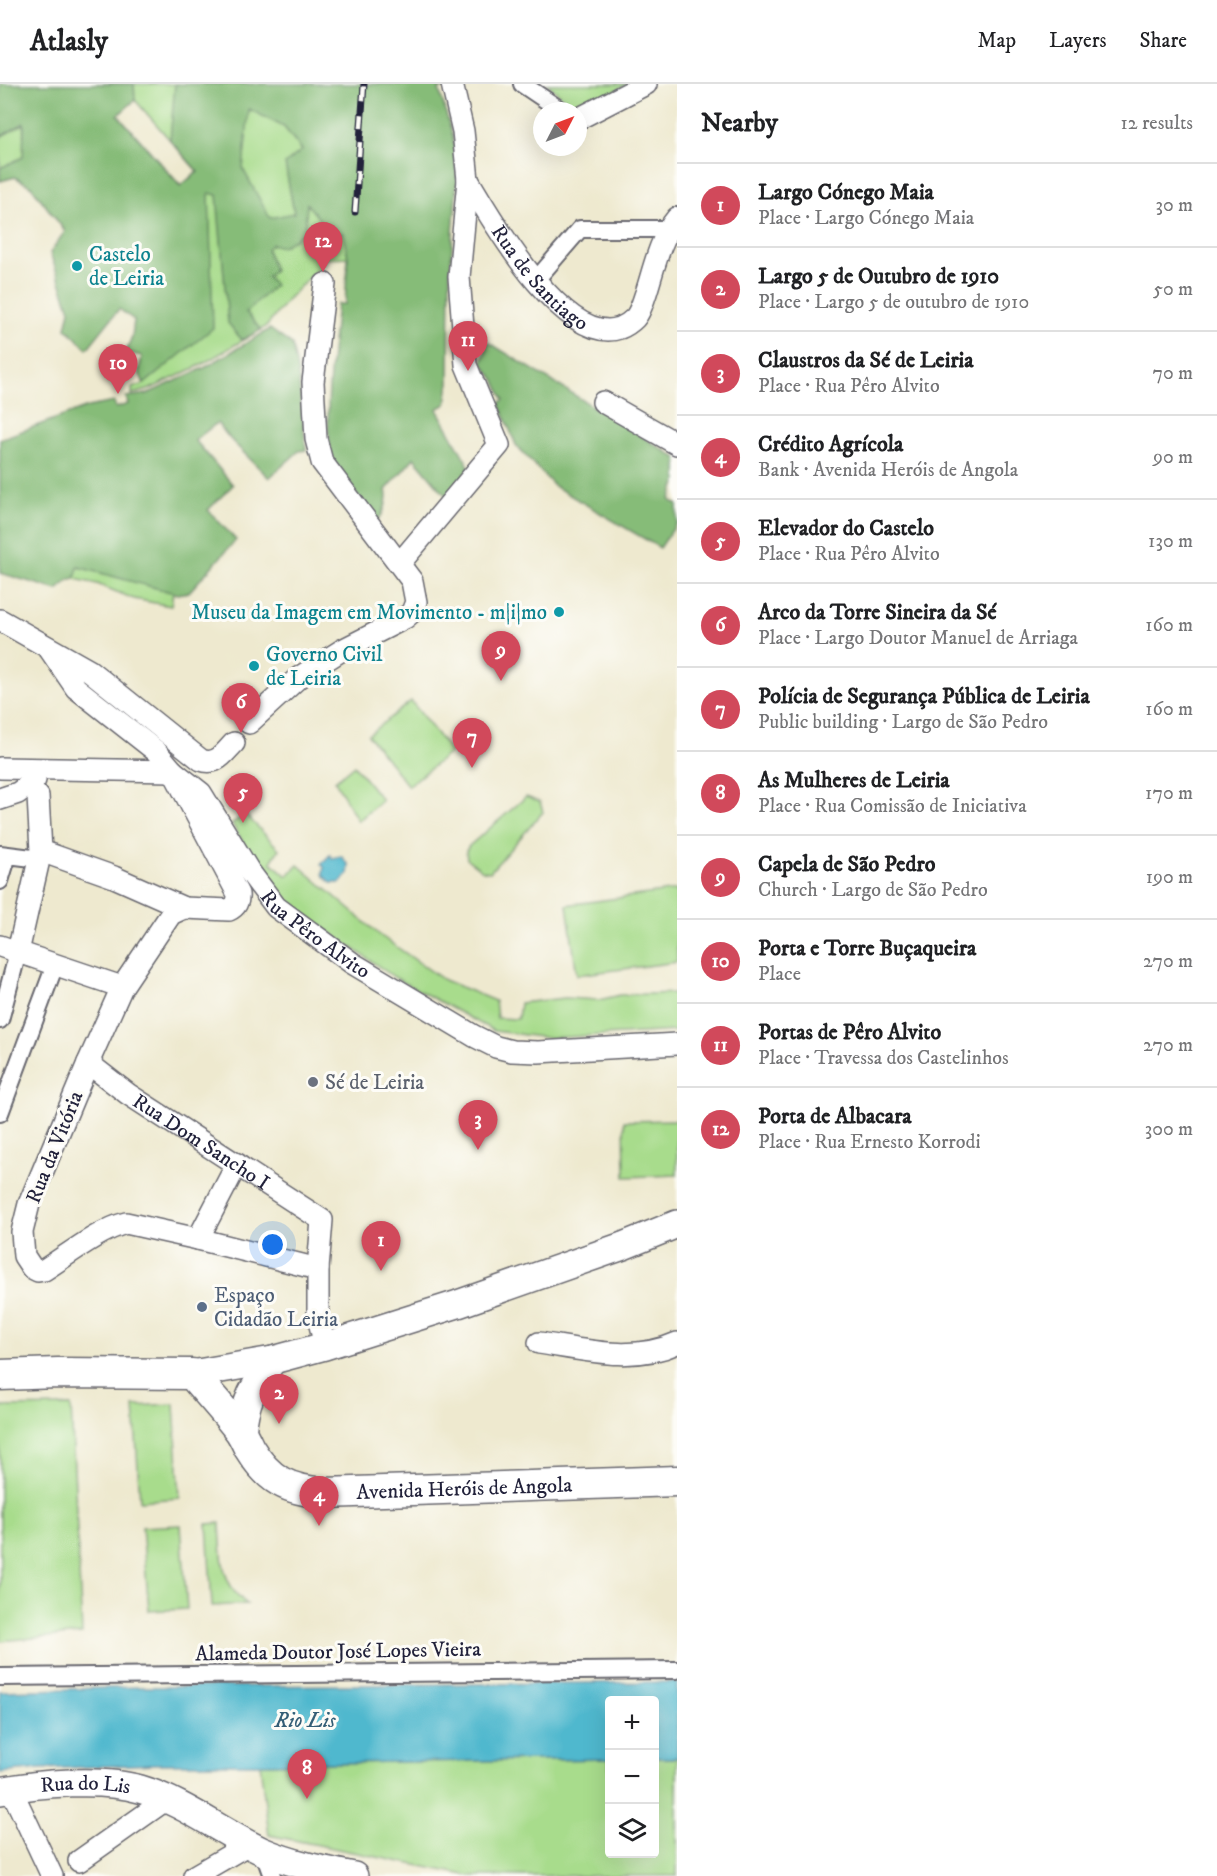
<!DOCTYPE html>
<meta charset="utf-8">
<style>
:root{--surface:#fff;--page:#f2f2f2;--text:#202124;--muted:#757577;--line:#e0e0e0;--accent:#d1495b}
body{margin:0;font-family:"IM FELL DW Pica",serif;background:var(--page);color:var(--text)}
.controls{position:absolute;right:18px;bottom:18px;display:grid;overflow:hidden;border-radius:6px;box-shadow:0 6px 24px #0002}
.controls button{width:54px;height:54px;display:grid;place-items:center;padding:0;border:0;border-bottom:2px solid var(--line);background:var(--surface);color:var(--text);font:30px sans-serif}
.compass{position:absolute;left:533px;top:18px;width:54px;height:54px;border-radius:50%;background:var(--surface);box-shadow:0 6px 24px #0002;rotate:48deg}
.you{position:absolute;left:273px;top:1161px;width:21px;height:21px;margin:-15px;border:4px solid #fff;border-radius:50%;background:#1a73e8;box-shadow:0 0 0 9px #1a73e833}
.badge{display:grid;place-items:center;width:39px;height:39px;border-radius:50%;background:var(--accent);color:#fff;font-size:20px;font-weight:700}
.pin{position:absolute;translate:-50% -50px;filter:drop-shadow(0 2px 3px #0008)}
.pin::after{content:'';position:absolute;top:32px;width:21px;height:18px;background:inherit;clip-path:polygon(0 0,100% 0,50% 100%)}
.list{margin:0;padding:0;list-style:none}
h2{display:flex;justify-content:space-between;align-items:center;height:78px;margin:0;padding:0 24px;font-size:26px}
h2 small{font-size:20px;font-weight:400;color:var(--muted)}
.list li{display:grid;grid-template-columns:39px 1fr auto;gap:18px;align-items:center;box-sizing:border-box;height:84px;padding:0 24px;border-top:2px solid var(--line)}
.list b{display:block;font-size:22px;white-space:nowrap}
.list p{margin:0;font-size:20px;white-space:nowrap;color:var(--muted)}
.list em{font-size:20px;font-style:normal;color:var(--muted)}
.icon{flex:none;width:33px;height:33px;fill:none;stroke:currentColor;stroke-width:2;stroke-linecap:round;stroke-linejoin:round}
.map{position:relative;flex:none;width:677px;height:1792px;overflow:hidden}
header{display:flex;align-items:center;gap:36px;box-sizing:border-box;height:84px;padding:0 30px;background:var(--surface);border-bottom:2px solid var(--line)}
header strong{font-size:28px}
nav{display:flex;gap:33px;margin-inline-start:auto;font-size:21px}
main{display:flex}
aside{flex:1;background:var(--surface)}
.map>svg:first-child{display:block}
.green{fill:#a8dc8c;stroke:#657f64;stroke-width:1.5;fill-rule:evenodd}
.forest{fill:#86bc78;stroke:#546f5a;stroke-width:1.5;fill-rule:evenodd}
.water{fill:#50b8ce;stroke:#396d84;stroke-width:1.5}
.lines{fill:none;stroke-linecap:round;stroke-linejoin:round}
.pedestrian-casing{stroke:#69686f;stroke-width:20}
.minor-casing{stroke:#69686f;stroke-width:24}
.tertiary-casing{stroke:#69686f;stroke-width:30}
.secondary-casing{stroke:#69686f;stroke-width:33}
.pedestrian{stroke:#fff;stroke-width:16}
.minor{stroke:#fff;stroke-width:21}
.tertiary{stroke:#fff;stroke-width:27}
.secondary{stroke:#fff;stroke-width:30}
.rail-casing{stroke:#22223b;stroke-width:7}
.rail{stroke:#fdfcf7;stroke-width:4.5;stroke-dasharray:14;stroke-linecap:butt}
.culture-dot{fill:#0f9aa8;stroke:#fdfcf7;stroke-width:2}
.worship-dot{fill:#6b7280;stroke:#fdfcf7;stroke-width:2}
.service-dot{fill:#5c6f8a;stroke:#fdfcf7;stroke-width:2}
.labels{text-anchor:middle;stroke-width:6;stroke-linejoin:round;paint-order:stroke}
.culture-label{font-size:21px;fill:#0d838f;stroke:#fdfcf7;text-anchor:start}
.street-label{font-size:21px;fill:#22223b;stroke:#fdfcf7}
.worship-label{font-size:21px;fill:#5b616d;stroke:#fdfcf7;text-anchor:start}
.service-label{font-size:21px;fill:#4e5e75;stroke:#fdfcf7;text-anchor:start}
.water-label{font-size:22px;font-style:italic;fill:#345e76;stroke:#fdfcf7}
</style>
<header>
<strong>Atlasly</strong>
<nav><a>Map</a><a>Layers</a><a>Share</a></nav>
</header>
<main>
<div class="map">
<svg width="677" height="1792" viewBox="0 0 677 1792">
<rect width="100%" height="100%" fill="#fdfcf7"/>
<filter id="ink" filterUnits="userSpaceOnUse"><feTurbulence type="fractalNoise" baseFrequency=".0167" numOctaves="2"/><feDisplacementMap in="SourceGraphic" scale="12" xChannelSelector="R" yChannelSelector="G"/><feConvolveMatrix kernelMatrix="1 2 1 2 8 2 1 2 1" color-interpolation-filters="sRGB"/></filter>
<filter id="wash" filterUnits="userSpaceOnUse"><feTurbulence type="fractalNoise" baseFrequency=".008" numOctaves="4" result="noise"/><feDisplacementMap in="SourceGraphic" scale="24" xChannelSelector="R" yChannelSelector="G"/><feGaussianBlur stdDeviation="1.35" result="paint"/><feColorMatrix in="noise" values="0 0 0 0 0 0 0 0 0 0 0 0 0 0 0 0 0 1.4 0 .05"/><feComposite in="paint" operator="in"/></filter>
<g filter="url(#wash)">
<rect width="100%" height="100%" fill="#eee9cf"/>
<path class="green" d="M95,0H176L249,24L284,43L302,66L340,126L348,173L328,174L288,215L267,242L201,281L148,306L132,310V304L144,300L139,288L142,272L126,268L150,205L65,147L31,102L15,93L0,97V53ZM135,16L197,87L181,102L118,31Z
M547,0H628L578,26Z
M77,482L173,508L171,522L134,515L97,500L75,495Z
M411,617L451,668L408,702L368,651Z
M354,681L382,716L358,737L335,697Z
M526,713L540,718L543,728L490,788L483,787L467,775L466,767L469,762Z
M245,730L279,765L271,778L287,792L298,781L381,852L444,896L495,917L497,934L518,935L520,919L565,914L599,916L620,911L677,909V947L548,954L494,947L394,893L288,819L263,792L232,740Z
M677,806V878L577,891L567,821Z
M677,1036V1091L625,1093L624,1037Z
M174,1320L180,1414L140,1417L134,1322Z
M71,1322L82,1550L0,1557V1323Z
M220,1439C222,1470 219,1499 247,1520L212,1522L207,1440Z
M181,1441L187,1525L149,1527L142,1443Z
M655,1674H677V1792H470L269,1751L260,1680L609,1675L610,1770H654Z"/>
<path class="forest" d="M0,0H134L135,16L118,31L180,102L198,88L170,56L175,0H460L439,5L453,53L457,97L450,190L449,299L446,320L437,325L470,384L448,414L414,374L386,406C389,417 384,428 378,437C364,419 347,401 336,382C319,353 334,256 337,220H345L348,173L343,149L332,151L307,120L305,148L282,163L272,160L267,165L274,186L267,193L275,201L246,228L261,246L242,256L228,239L217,111L209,109L213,244L144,300L139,288L142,272L126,268L132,253L134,236L119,225L87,265L66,244L70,226L50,169L65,147L31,102L15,93L0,97V84L23,73L24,39L0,53ZM249,25L284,43L302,66L285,80L294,129L270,134L243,85Z
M270,245L292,261L298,289L306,366L299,367L269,394L231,356L217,339L195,356L233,401L208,426L236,456L189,508L178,510L78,483L75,495H70L57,506L0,489V355L88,323L114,318L116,324L128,320L126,313L147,310L204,284Z
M488,258L677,374V396L670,416L677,420V439L660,464L554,402L516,361L499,319L504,316L494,295L482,279Z"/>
<path class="water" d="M330,771L332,774L341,772L349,781L348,791L340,799H331L323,790L324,783L321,780Z
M677,1598V1674H655L654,1616H610L609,1675L260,1680H156L40,1685L0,1689V1607L140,1603Z"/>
</g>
<g filter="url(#ink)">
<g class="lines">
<defs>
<path id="pedestrian" d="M522,0L562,27
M535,197L580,145H668
M0,770L40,775
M0,797L8,771
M0,936L18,868
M0,1029L55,881
M0,1593L677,1586
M263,1767L272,1792"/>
<g id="minor">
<path d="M578,35L646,0"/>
<path id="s1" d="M468,96C492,136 564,263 620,244C625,242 631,238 635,234C641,227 643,217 646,209C654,184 660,154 677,134"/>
<path d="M603,318L677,360"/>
<path d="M400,479L499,361L466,281L459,193L468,96L463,47L452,0"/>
<path d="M0,536L90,587L201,676C217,682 224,669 234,659"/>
<path id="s2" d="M50,566L76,604L156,667L173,687L201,709L249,787L276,823L352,879L474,952L496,963L512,967L538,968L677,960"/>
<path d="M249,639L298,594L342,566L405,534L412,528L416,518L412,497L322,378L316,355L313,298L325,200"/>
<path d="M0,684L173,687"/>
<path d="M173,687L238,810C239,817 236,823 229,826L184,824L171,830L122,903L88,979L29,1120L22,1148L24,1172L32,1184L38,1187L44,1186C68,1171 99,1146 126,1139L198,1155L318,1185"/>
<path d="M0,715L18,709L35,696"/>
<path d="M41,767L114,793L184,824"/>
<path d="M0,862L122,903"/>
<path d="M18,868L41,767L38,712"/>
<path id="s3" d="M88,979L128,1010L322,1136L318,1185V1233L325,1262"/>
<path d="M198,1155L237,1080"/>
<path d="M539,1259C585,1266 633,1279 677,1259"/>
<path d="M11,1705L52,1792"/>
<path d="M79,1777L167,1715"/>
<path d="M194,1792L249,1760"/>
</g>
<g id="tertiary">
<path d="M192,1290L273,1276L325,1262L458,1220L623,1162L677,1140"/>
<path d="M242,1350C245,1315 253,1304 273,1276"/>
<path id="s4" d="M0,1707C39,1699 103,1694 140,1705C184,1718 221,1748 262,1767C292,1780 323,1786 354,1792"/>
</g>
<g id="secondary">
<path id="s5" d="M0,1291L58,1289L192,1290C208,1309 225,1327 240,1347C244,1353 246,1358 249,1364C269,1397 288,1406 325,1409L677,1397"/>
</g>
</defs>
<use href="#pedestrian" class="pedestrian-casing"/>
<use href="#minor" class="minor-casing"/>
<use href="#tertiary" class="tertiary-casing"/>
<use href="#secondary" class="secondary-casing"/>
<use href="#pedestrian" class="pedestrian"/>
<use href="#minor" class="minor"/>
<use href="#tertiary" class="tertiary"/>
<use href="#secondary" class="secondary"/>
<defs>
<path id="rail" d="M355,128L364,0"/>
</defs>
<use href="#rail" class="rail-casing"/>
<use href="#rail" class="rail"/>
</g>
</g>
<g class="culture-dot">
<circle cx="77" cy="182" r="6"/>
<circle cx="559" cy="528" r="6"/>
<circle cx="254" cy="582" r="6"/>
</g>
<circle class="worship-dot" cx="313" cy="998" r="6"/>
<circle class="service-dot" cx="202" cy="1223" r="6"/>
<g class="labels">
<g class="culture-label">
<text x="89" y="177">Castelo<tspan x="89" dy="24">de Leiria</tspan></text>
<text x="547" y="535" text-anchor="end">Museu da Imagem em Movimento - m|i|mo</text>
<text x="266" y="577">Governo Civil<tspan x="266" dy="24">de Leiria</tspan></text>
</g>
<g class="street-label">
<text dy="7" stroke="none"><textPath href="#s1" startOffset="122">Rua de Santiago</textPath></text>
<text dy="7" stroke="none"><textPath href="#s2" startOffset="394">Rua Pêro Alvito</textPath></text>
<text dy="7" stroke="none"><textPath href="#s3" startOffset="138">Rua Dom Sancho I</textPath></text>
<text transform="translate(54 1063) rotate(-68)" y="7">Rua da Vitória</text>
<text dy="7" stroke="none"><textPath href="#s5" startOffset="518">Avenida Heróis de Angola</textPath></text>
<text transform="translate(338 1567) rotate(-1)" y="7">Alameda Doutor José Lopes Vieira</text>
<text dy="7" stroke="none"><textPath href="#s4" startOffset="86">Rua do Lis</textPath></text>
</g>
<g class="worship-label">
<text x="325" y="1005">Sé de Leiria</text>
</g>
<g class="service-label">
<text x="214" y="1218">Espaço<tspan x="214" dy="24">Cidadão Leiria</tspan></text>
</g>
<g class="water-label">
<text x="305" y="1643">Rio Lis</text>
</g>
</g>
</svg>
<div class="controls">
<button>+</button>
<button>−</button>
<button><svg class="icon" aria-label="layers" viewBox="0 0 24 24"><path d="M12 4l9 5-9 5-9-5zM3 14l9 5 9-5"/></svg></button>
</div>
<svg class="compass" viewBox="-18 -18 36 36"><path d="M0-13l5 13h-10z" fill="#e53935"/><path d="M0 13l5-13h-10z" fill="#757577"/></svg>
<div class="you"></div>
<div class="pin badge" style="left:381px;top:1187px">1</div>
<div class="pin badge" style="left:279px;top:1340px">2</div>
<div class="pin badge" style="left:478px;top:1066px">3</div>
<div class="pin badge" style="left:319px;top:1442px">4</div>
<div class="pin badge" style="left:243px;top:739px">5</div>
<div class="pin badge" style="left:241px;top:649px">6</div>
<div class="pin badge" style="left:472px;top:684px">7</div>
<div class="pin badge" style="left:307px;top:1715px">8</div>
<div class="pin badge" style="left:501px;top:597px">9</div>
<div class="pin badge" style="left:118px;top:310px">10</div>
<div class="pin badge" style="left:468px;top:287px">11</div>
<div class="pin badge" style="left:323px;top:188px">12</div>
</div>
<aside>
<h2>Nearby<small>12 results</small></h2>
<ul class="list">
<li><span class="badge">1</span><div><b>Largo Cónego Maia</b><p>Place · Largo Cónego Maia</p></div><em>30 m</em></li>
<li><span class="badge">2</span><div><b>Largo 5 de Outubro de 1910</b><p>Place · Largo 5 de outubro de 1910</p></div><em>50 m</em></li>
<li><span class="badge">3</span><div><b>Claustros da Sé de Leiria</b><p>Place · Rua Pêro Alvito</p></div><em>70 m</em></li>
<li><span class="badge">4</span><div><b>Crédito Agrícola</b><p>Bank · Avenida Heróis de Angola</p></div><em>90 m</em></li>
<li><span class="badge">5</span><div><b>Elevador do Castelo</b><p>Place · Rua Pêro Alvito</p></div><em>130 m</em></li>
<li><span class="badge">6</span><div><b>Arco da Torre Sineira da Sé</b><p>Place · Largo Doutor Manuel de Arriaga</p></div><em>160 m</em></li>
<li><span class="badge">7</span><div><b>Polícia de Segurança Pública de Leiria</b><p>Public building · Largo de São Pedro</p></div><em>160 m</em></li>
<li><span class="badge">8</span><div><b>As Mulheres de Leiria</b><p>Place · Rua Comissão de Iniciativa</p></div><em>170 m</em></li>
<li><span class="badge">9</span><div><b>Capela de São Pedro</b><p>Church · Largo de São Pedro</p></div><em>190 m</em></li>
<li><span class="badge">10</span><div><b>Porta e Torre Buçaqueira</b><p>Place</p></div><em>270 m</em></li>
<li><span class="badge">11</span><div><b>Portas de Pêro Alvito</b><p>Place · Travessa dos Castelinhos</p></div><em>270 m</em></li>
<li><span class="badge">12</span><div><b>Porta de Albacara</b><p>Place · Rua Ernesto Korrodi</p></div><em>300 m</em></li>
</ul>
</aside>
</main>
